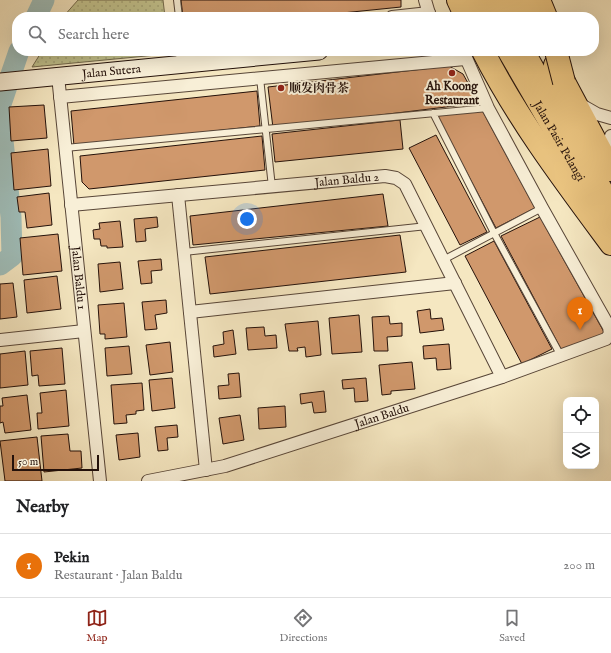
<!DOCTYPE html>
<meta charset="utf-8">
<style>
:root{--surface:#fff;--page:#f2f2f2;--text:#202124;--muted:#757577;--line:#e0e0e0;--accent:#8f2418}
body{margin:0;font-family:"IM FELL English","Noto Serif SC",serif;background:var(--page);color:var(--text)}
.controls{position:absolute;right:12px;bottom:12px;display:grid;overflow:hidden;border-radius:8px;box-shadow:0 4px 16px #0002}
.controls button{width:36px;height:36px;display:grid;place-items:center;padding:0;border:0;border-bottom:1px solid var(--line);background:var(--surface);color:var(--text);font:20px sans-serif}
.scale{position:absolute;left:12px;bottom:10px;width:87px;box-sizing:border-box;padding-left:4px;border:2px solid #24110a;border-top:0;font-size:11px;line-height:14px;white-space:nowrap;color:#24110a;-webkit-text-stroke:3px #f8efd7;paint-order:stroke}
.you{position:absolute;left:247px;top:219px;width:14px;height:14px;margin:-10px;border:3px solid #fff;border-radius:50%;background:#1a73e8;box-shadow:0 0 0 6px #1a73e833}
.badge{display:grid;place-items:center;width:26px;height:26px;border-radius:50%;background:var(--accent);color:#fff;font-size:13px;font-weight:700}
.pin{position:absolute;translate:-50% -33px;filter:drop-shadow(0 1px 2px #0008)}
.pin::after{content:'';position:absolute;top:21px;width:14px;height:12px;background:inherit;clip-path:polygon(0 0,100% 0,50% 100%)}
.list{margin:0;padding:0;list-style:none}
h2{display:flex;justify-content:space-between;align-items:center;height:52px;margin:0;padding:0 16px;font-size:17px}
h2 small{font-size:13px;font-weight:400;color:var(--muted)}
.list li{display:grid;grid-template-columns:26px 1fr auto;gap:12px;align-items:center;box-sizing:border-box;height:64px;padding:0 16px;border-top:1px solid var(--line)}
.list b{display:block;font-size:15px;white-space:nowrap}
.list p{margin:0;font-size:13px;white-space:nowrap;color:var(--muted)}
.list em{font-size:13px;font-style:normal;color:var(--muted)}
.icon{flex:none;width:22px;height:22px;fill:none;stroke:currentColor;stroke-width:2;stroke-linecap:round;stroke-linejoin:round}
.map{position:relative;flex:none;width:611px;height:481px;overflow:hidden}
.search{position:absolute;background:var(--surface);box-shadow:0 4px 16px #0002;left:12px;right:12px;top:12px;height:44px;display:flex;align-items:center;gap:10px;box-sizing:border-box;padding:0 14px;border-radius:16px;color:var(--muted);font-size:15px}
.sheet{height:116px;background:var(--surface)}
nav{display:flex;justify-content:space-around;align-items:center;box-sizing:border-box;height:56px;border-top:1px solid var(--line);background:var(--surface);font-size:11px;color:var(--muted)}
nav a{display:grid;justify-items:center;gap:2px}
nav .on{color:var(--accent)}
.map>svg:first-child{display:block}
.green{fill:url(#green-dots);stroke:#746a4c}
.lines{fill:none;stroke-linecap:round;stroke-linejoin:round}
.river{stroke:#9fbeba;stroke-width:21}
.building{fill:#d0986c;stroke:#24110a}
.lane-casing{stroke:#584638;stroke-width:8}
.street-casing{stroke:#584638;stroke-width:14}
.secondary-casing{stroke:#24110a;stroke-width:19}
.primary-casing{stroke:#24110a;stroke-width:21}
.highway-casing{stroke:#24110a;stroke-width:24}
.lane{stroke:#f8efd7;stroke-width:6}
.street{stroke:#f8efd7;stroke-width:12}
.secondary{stroke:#f8efd7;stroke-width:17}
.primary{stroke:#eac480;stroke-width:19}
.highway{stroke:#eac480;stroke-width:22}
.highway-bridge-casing{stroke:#24110a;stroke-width:24;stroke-linecap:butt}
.highway-bridge{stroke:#eac480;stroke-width:22}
.poi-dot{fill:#8f2418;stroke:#f8efd7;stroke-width:1.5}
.labels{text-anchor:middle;stroke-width:4;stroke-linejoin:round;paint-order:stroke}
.street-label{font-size:12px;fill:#24110a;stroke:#f8efd7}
.poi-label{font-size:12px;font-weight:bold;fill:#24110a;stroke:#f8efd7}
</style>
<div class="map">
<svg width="611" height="481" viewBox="0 0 611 481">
<defs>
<pattern id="green-dots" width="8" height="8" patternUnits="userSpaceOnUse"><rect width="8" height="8" fill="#c3c38e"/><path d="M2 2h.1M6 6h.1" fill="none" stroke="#a7a679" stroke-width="1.8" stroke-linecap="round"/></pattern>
</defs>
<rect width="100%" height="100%" fill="#f5e7c1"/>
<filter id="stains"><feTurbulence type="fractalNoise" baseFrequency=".005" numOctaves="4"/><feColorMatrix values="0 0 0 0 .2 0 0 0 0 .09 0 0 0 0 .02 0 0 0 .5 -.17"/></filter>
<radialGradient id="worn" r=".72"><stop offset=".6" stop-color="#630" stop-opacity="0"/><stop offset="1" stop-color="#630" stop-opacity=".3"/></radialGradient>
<path class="green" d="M78,0H163L165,17H63Z
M42,51H167V54L32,67Z"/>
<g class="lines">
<path class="river" d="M36,17L44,0
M0,107L19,51
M0,112L11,217L12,256L0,265"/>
</g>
<path class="building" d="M181,0H401V7L303,17H183Z
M449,66L463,74L479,103L273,128L268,87Z
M257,91L260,126L74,146L71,111Z
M44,105L47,138L11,141L9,107Z
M482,110L535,208L496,228L437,116Z
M400,120L403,149L275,162L272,134Z
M436,135L487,232L460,245L409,148Z
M262,136L265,170L89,189L82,182L80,156Z
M48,149L51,186L14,190L11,153Z
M49,193L52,225L27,228L25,212H19L17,197Z
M383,194L388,226L193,245L190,216Z
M157,217L158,227L145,229L146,241L136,242L134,219Z
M540,217L604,332L599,340L562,351L501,236Z
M120,221L123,247L107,248V246H101L100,239H94L93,230L100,229L99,223Z
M58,234L62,271L23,275L20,238Z
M400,235L406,272L210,294L205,257Z
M494,241L552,349L522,364L465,256Z
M161,259L162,270L151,271L152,283L141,284L138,261Z
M120,262L123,289L100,292L98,264Z
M57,276L61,309L27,313L24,280Z
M13,283L17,317L0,319V284Z
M166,300L167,313L155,315L157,329L145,330L142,302Z
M124,303L127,337L105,339V334H100L98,305Z
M430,309L431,319L442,318L444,330L420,333L417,311Z
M359,315L362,352L332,354L329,318Z
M389,316L390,324L402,323V336L387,337L388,351H374L372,317Z
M318,321L321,355L306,357L305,347L297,348L298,351H289L285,324Z
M264,327L265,336L276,335L277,348L248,350L246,328Z
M233,330L236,354L214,357L213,346L224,344L223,332Z
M170,342L173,372L150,375L146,345Z
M449,344L451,369L437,370L436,358L424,359L423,346Z
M129,346L132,374L107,376L105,348Z
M62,348L65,384L39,386L38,375L32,376L30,351Z
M25,351L28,385L0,388V354Z
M412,362L415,389L391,391V394L382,395L379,365Z
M239,373L241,397L219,399L218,386L229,385L228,374Z
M172,378L175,408L152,411L149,380Z
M366,378L368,401L355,402L354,388L343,389L342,380Z
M142,383L144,410L136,411V414L126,415L127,423L114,424L111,385Z
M66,390L69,426L38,429L37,413H42L40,393Z
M324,391L326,412L314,413L312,402L301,404L300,394Z
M27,395L31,430L5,433L3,422L0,423V406H3L2,398Z
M285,406L286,427L259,429L258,408Z
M240,415L244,440L223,444L219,418Z
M177,425L178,437L167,438L168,450L158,451L155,427Z
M138,433L140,457L119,460L116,435Z
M68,434L70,451H81L82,468L44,472L41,436Z
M37,437L42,481H5L0,441Z"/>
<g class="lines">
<defs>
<path id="lane" d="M177,0L179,17
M260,78L272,187
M433,113L494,233L561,356
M65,148L488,108
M184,252L427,226
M443,260L542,208"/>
<g id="street">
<path d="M425,0L430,17"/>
<path d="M392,17L429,13"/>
<path d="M182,51L183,64"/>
<path id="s1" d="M58,76L100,481"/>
<path d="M60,97L465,59"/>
<path d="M583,106L597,114L611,118"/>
<path d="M608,149L611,136"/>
<path d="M178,195L206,470"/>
<path id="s2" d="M71,205L385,176L396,178L405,184L502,377"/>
<path d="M190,312L455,283"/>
<path d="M0,340L84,331"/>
<path id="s3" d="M148,481L225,466L502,377L606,339L610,334L609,327L542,208L488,108L463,51"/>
</g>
<g id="secondary">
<path id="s4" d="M0,82L319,51"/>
</g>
<g id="primary">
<path d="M479,0L488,17"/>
<path id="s5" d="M507,51L611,230"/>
</g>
<path id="highway" d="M458,0L466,17
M497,0L506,17
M520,0L529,17
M539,0L546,17
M483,51C518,120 565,182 611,244
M523,51L611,207
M555,65L611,170"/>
</defs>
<use href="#lane" class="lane-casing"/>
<use href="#street" class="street-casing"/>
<use href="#secondary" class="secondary-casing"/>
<use href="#primary" class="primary-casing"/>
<use href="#highway" class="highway-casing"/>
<use href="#lane" class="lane"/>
<use href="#street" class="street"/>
<use href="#secondary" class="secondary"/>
<use href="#primary" class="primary"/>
<use href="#highway" class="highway"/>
<defs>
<path id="highway-bridge" d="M556,51L564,82"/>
</defs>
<use href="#highway-bridge" class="highway-bridge-casing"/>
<use href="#highway-bridge" class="highway-bridge"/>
</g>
<g class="poi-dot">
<circle cx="452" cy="73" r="4"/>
<circle cx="281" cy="88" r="4"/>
</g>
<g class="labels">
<g class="street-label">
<text dy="4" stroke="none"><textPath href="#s4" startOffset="112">Jalan Sutera</textPath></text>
<text dy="4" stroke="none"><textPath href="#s5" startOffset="104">Jalan Pasir Pelangi</textPath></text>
<text dy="4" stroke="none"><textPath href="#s2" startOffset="277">Jalan Baldu 2</textPath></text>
<text dy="4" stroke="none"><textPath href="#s1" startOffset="203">Jalan Baldu 1</textPath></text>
<text dy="4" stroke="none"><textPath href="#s3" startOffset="243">Jalan Baldu</textPath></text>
</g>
<g class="poi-label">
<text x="452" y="90">Ah Koong<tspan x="452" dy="14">Restaurant</tspan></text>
<text x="289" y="92" text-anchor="start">顺发肉骨茶</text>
</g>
</g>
<rect width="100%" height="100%" filter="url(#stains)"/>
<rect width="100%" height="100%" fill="url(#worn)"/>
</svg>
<div class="controls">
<button><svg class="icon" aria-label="locate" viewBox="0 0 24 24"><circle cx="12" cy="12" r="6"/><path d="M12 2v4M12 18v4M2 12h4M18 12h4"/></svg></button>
<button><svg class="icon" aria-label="layers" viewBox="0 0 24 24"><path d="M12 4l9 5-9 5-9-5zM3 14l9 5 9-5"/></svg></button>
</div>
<div class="scale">50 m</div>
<div class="you"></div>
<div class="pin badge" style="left:580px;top:330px;background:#e8710a">1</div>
<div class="search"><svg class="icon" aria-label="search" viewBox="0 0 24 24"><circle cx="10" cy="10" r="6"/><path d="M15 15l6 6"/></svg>Search here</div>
</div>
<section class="sheet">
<h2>Nearby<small></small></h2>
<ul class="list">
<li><span class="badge" style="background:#e8710a">1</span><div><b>Pekin</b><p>Restaurant · Jalan Baldu</p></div><em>200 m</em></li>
</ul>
</section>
<nav>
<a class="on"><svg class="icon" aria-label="map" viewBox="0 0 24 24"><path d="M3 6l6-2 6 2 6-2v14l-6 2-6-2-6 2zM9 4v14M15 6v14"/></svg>Map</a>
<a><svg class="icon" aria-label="directions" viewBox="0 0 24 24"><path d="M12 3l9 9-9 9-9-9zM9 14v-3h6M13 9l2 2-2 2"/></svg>Directions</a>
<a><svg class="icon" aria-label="saved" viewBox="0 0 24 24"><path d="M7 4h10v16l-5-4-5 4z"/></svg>Saved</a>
</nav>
